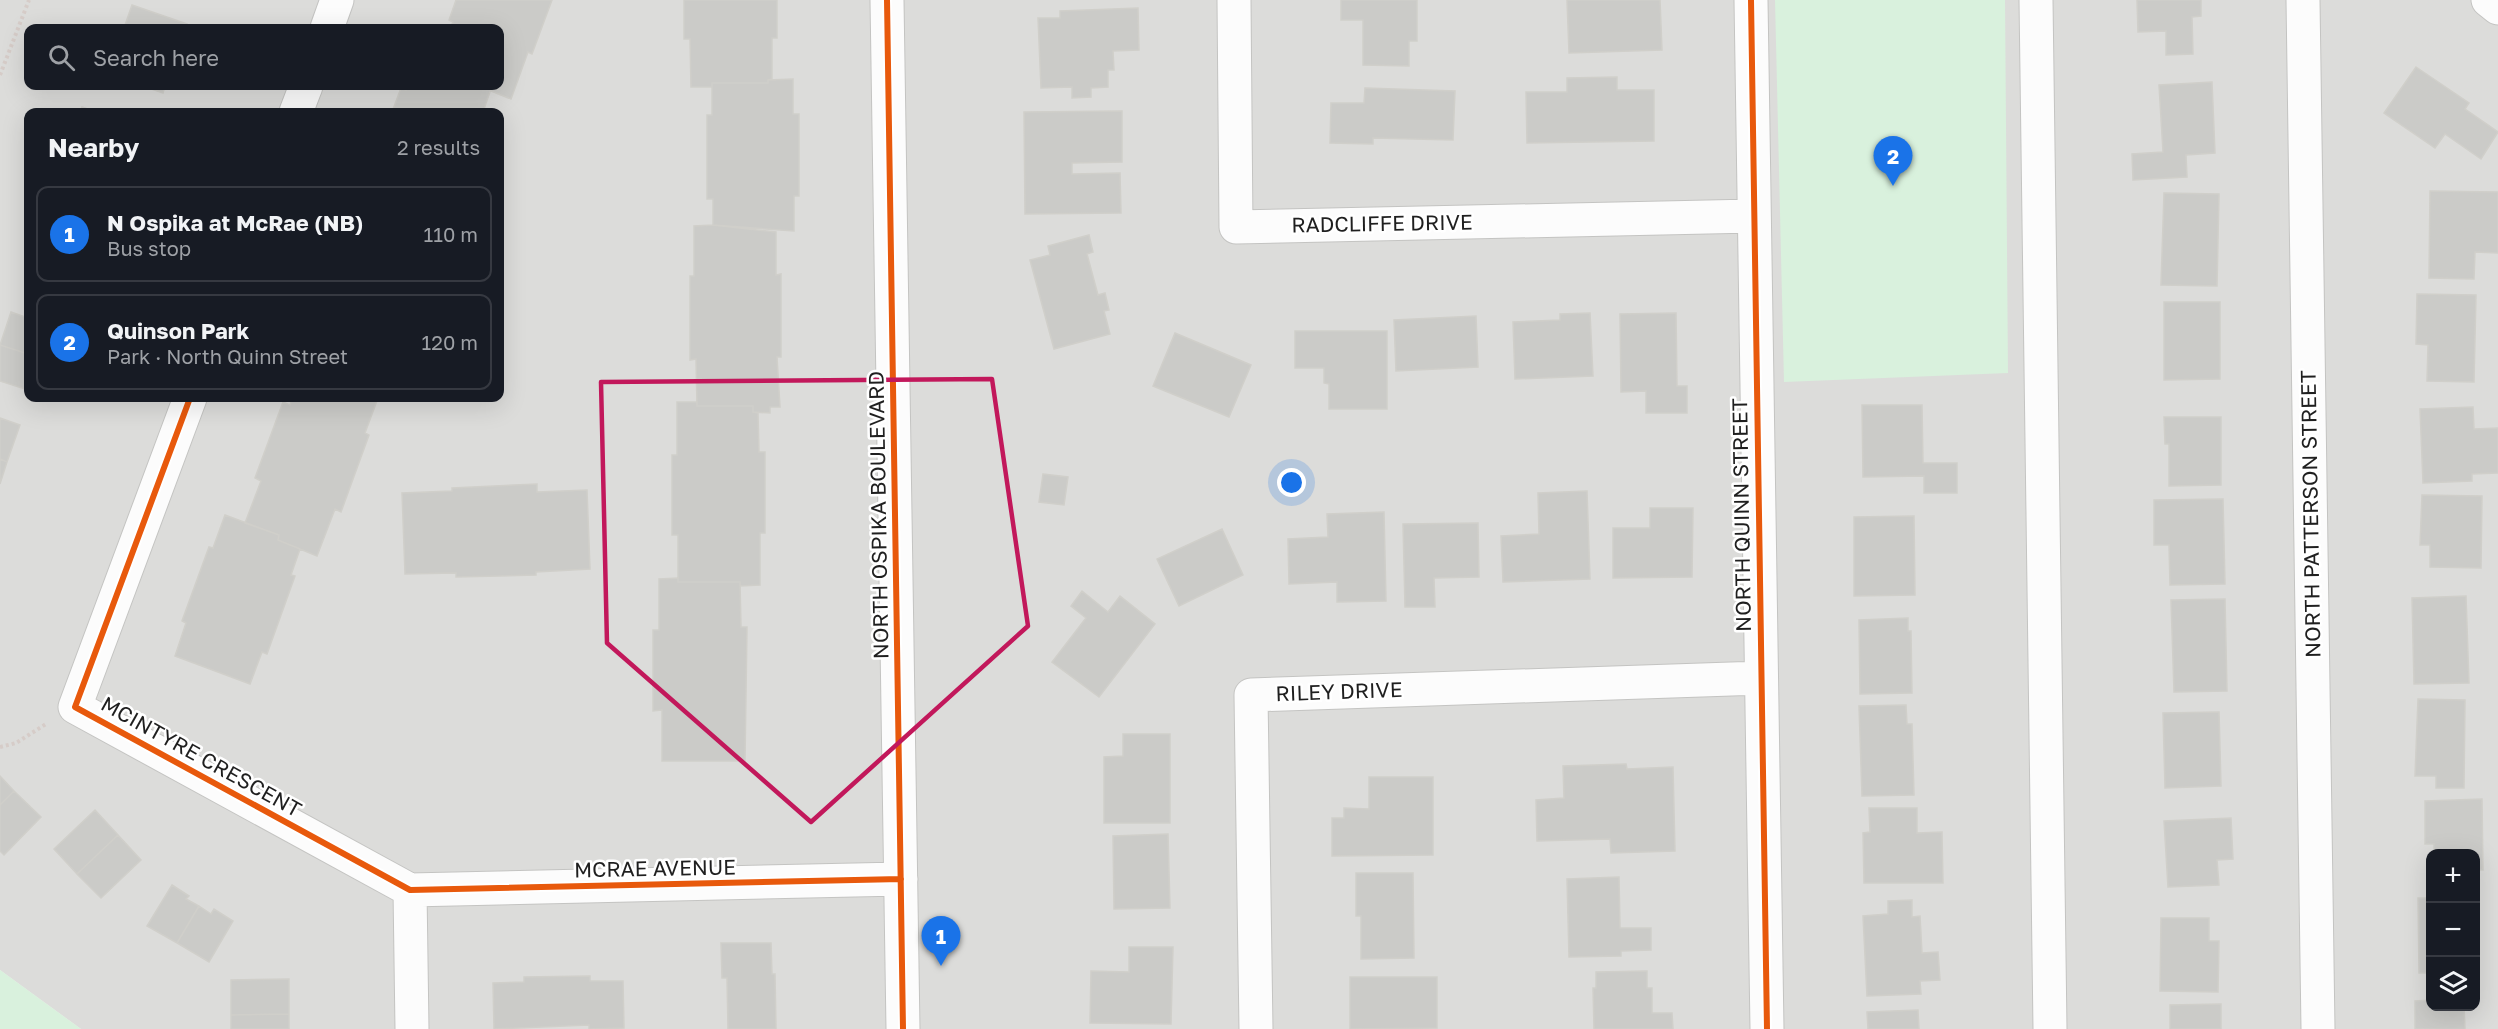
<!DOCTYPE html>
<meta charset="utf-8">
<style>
:root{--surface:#171b24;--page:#20242c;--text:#f1f3f6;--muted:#9ea1a6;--line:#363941;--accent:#1a73e8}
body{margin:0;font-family:"Golos Text",sans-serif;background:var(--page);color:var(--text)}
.controls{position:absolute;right:18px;bottom:18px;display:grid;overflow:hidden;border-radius:12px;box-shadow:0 6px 24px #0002}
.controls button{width:54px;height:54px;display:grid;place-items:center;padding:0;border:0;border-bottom:2px solid var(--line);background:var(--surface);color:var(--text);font:30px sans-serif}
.you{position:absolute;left:1292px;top:483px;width:21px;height:21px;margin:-15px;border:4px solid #fff;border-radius:50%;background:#1a73e8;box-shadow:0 0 0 9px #1a73e833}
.badge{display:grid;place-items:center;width:39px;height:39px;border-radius:50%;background:var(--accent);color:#fff;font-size:20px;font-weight:700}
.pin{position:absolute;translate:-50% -50px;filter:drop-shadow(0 2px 3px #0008)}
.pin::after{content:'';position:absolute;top:32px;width:21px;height:18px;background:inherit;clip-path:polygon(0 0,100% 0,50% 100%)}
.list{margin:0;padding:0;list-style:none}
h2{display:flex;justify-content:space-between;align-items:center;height:78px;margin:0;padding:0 24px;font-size:26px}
h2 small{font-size:20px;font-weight:400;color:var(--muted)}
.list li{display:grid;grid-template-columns:39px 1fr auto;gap:18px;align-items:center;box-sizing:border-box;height:96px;margin:0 12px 12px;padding:0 12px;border:2px solid var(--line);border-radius:12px}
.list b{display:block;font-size:22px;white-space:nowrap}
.list p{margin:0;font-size:20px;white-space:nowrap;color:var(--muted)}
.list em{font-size:20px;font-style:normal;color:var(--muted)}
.icon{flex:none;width:33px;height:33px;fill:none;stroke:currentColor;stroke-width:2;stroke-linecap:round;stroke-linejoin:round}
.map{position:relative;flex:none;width:2498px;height:1029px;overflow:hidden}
.search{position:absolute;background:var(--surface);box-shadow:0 6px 24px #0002;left:24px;top:24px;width:480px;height:66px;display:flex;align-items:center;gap:15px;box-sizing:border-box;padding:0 21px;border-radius:12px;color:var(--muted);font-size:22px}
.panel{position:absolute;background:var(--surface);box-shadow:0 6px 24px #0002;left:24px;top:108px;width:480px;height:294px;border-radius:12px}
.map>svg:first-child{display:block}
.residential{fill:#dcdcda;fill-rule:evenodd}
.park{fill:#d9f1dd}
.building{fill:#cbcbc8;stroke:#d0cfca;stroke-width:1.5}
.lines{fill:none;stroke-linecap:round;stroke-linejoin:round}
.minor-casing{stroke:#c4c4c2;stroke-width:35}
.path{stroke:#d6ccc8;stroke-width:4;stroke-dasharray:3 3;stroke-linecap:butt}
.minor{stroke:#fcfcfc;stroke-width:33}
.cycleway-casing{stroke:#fff;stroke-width:10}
.cycleway{stroke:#e8590c;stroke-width:6}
.marked{fill:none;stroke:#c2185b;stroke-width:4.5;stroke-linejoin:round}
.labels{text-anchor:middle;stroke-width:5;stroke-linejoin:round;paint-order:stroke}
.street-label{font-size:21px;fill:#1f1f1f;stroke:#fff}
</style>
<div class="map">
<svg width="2498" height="1029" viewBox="0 0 2498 1029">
<rect width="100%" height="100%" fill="#edede9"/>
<path class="residential" d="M0,0H2498V1029H81L0,970ZM28,28H500V86H28ZM28,112H500V398H28ZM2430,854H2476V1006H2430Z"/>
<path class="park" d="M1775,0H2005L2008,373L1784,382Z
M0,970L81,1029H0Z"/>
<path class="building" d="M456,0H552L532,54L528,52L511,99L491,91L492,86H491H500V28H450L453,22L449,20Z
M684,0H777V38H772V79L768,80V83H712V87H691L690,39H684Z
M1341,0H1417V41H1409V66L1363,65V20H1341Z
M1567,0H1660L1662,50L1569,53Z
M2137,0H2201V16L2192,17L2193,54L2166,55V31L2138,32Z
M132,5L187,24L185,28H124Z
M1138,8L1139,50L1113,51L1114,70H1108V87L1091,88V97L1072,98V87L1041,88L1038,18H1060V11Z
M2416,67L2469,103L2465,109L2498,132L2481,159L2445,134L2435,148L2384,113Z
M1617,77V90H1654V141L1527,143L1526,92H1567V78Z
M793,79V114H799V196H794V231L713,225V199H707V115H712V83H768V80Z
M2212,82L2215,153L2186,155L2187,177L2133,180L2132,154L2163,152L2159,85Z
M143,86H165L163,93Z
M408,86H492L483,112H392L401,88L406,90Z
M1365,88L1455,91L1453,140L1373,138V144L1330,143L1331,103H1364Z
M82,107L96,112H80Z
M1122,111V162L1072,163V174L1120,173L1121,213L1025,214L1024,112Z
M2430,191L2498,192V253L2475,252L2474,279L2429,278Z
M2164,193L2219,194L2217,286L2161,285Z
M713,225L776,232V275L781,274V357H777L780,407H770V413L753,412V406H697L696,359L690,360V276H694V226Z
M1089,235L1093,252L1087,254L1098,295L1105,293L1109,310L1104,311L1110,334L1054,349L1030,260L1050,255L1048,246Z
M2417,294L2476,295L2474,382L2427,381L2428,345L2416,344Z
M2164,302H2220V379L2164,380Z
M11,312L28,318V354L0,345Z
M1590,313L1593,376L1515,379L1513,322L1560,320V314Z
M1676,313L1677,386H1687V413H1646V391L1621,392L1620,314Z
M1476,316L1478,367L1396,371L1394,320Z
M1295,331H1387V409H1329V384L1324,383V368H1295Z
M1175,333L1251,365L1229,417L1153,386Z
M0,345L28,354V390L0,381Z
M292,398H378L365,433L369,435L341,512L335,509L317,556L278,540L279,535L245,523L261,481L255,478L283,402L290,405Z
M677,402H697V406H753V412L758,413L759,452H765V533H760V585L740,586V582H678V535H672V455H677Z
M1862,405H1922L1923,463H1957V493H1924V476L1863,477Z
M2473,407L2474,429L2498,428V473L2472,474V481L2423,483L2420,409Z
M2164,417H2221V485L2169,486V444H2165Z
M0,418L20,425L7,462L0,459Z
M0,459L7,462L0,484Z
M1043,474L1068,477L1064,505L1039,502Z
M537,484V492L587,490L590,569L536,572V575L456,577V573L405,574L402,493L452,491V488Z
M1587,491L1590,579L1503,582L1501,536L1539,534L1538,493Z
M2422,495L2482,496L2481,568L2430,567V545H2420Z
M2223,499L2225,584L2170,585L2169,545H2154V500Z
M1650,508H1693L1692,577L1613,578V528H1650Z
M1384,512L1386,601L1337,602V582L1289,584L1288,539L1328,537L1327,514Z
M225,515L279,535L278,540L300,549L291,575L295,576L267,654L262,652L250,684L175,656L186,623L182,621L209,547L213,548Z
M1914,516L1915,595L1854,596V517Z
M1478,523L1479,577L1434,578L1435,607H1405L1403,524Z
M1222,529L1243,575L1179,606L1157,559Z
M678,578V582H740L741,627H747L745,761H662V710L653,711V630H659V579Z
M1082,591L1108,612L1120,596L1155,624L1099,697L1052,662L1086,618L1071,606Z
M2466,596L2469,683L2414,684L2412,598Z
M2225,599L2227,691L2174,692L2171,600Z
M1908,618V631H1911L1912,693L1860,694L1859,620Z
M2418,699L2465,700L2464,788H2436V776H2415Z
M1906,705L1907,724H1912L1914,795L1862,796L1859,706Z
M2219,712L2221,786L2165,788L2163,713Z
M1123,734H1170V823H1104V757L1123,756Z
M1626,764L1627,769L1673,767L1675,851L1611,853L1610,839L1537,841L1536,800L1564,798L1563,766Z
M0,776L14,791L0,805Z
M1369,777H1433V855L1332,856V818H1344V808L1369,809Z
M14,791L41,817L4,855L0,851V805Z
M2482,799L2483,870H2476V854H2434V844H2425V801Z
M1869,808H1917V833L1942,832L1943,883H1864L1863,833L1870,832Z
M95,810L118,835L77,874L54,849Z
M2231,818L2233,859L2217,860L2219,885L2168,887L2164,821Z
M1168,834L1170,908L1114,909L1113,836Z
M118,835L141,860L101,898L77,874Z
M1356,873H1413L1414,958L1361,959V916H1356Z
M1619,877L1620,928H1651V950L1621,951V956L1569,957L1567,879Z
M172,885L189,896L186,899L199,906L177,943L147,926Z
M2418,898H2430V973H2419Z
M1912,900V917L1920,916L1922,953L1938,952L1940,980L1920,981L1921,994L1867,996L1863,916L1888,914V901Z
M199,906L211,914L214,909L233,921L209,962L177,943Z
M2161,918H2209V941H2219L2218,992L2160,991Z
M721,943H771L772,974H775L776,1029H728L727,978H722Z
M1129,947H1173L1171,1024L1090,1023L1091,971L1129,972Z
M1647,971V988H1652V1013H1672L1673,1029H1594L1593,988H1596V972Z
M590,976V981H623L624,1028L589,1029V1025L494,1029L493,983L524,982V977Z
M1350,977H1437V1028L1350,1029Z
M289,979V1014L231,1015V980Z
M2430,1000V1006H2464L2465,1029H2415V1001Z
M2221,1004V1029H2170V1005Z
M1918,1010L1919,1029H1868L1867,1012Z
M289,1014V1029H231V1015Z"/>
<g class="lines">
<defs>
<path id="minor" d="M887,0L903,1029
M1234,0L1236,227L1754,216
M1751,0L1767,1029
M2036,0L2050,1029
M2303,0L2318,1029
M2488,0L2498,8
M327,28L337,0
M296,112L306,86
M190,398L75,707L410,890L901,879
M410,890L412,1029
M1256,1029L1251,695L1761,678"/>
</defs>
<use href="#minor" class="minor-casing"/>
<path class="path" d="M0,75L29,0
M0,747L16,743L46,724"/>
<use href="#minor" class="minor"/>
<defs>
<path id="cycleway" d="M887,0L903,1029
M1751,0L1767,1029
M190,398L75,707L410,890L901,879"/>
</defs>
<use href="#cycleway" class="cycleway-casing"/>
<use href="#cycleway" class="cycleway"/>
</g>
<path class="marked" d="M992,379L1028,626L811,822L607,643L601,382Z"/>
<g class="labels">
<g class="street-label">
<text transform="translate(1382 224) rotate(-1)" y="7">RADCLIFFE DRIVE</text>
<text transform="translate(2311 514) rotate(-91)" y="7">NORTH PATTERSON STREET</text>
<text transform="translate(879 515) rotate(-91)" y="7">NORTH OSPIKA BOULEVARD</text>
<text transform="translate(1742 515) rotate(-91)" y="7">NORTH QUINN STREET</text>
<text transform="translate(1339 692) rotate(-2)" y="7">RILEY DRIVE</text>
<text transform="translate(201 757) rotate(29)" y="7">MCINTYRE CRESCENT</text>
<text transform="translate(655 869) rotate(-1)" y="7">MCRAE AVENUE</text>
</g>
</g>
</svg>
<div class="controls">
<button>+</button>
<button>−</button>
<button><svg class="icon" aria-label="layers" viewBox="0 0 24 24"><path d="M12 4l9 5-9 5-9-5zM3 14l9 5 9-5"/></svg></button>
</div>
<div class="you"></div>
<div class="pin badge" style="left:941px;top:966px">1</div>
<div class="pin badge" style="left:1893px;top:186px">2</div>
<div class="search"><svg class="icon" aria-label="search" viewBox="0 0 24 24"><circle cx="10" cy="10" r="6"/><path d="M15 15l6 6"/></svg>Search here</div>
<section class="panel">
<h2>Nearby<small>2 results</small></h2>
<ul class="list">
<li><span class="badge">1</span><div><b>N Ospika at McRae (NB)</b><p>Bus stop</p></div><em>110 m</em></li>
<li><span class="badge">2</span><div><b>Quinson Park</b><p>Park · North Quinn Street</p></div><em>120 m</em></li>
</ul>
</section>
</div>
